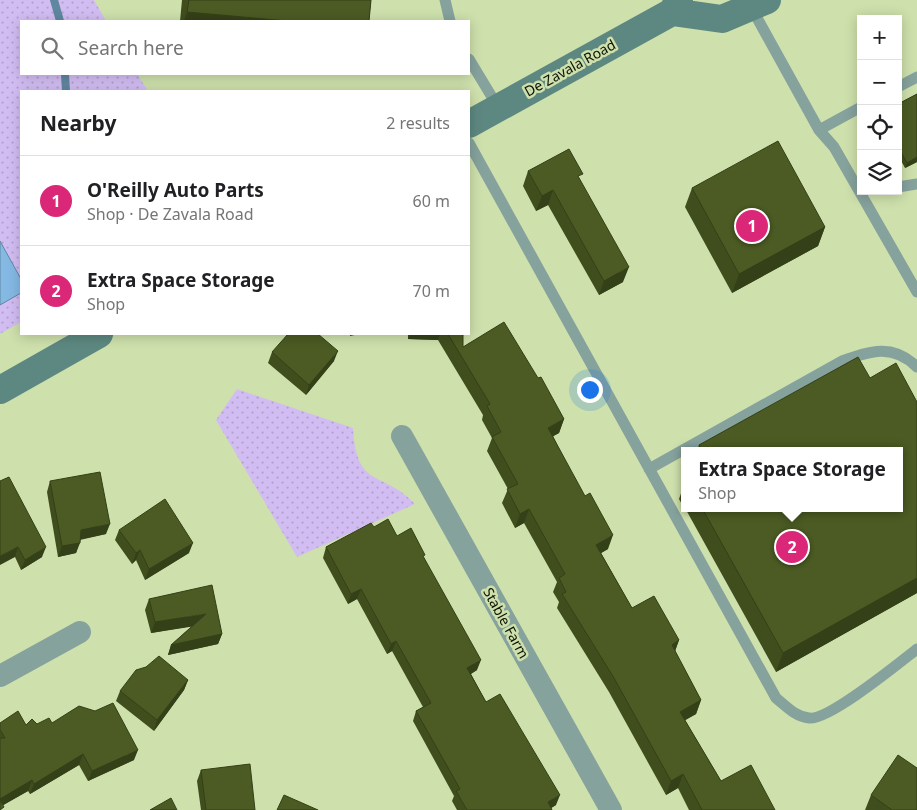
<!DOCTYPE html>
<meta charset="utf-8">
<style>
:root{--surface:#fff;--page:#f6f6f6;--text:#202124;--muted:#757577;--line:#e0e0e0;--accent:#db2777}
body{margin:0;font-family:"Noto Sans",sans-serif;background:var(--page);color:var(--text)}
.controls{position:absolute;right:15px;top:15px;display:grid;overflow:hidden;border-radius:0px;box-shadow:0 2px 12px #0003}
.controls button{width:45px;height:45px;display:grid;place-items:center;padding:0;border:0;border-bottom:1px solid var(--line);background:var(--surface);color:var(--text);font:25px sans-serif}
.you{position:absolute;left:589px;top:389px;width:18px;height:18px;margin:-12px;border:4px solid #fff;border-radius:50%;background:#1a73e8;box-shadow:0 0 0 8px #1a73e833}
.badge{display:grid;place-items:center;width:32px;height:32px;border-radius:50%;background:var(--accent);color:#fff;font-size:16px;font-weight:700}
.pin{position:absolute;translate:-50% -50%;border:2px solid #fff;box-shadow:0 1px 5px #0006}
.popup{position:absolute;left:681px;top:447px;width:222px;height:65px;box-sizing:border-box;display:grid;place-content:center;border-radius:0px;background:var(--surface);filter:drop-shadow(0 1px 4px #0005);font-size:16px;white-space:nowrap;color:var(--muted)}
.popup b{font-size:19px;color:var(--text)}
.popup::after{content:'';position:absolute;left:50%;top:100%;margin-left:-10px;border:10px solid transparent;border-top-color:var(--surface)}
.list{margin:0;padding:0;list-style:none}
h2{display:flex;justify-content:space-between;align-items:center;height:65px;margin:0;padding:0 20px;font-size:21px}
h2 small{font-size:16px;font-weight:400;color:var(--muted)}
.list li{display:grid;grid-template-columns:32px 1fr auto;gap:15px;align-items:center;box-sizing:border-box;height:90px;padding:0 20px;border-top:1px solid var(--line)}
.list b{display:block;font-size:19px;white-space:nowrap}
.list p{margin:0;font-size:16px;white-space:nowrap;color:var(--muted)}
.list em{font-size:16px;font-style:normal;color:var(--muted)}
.icon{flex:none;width:28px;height:28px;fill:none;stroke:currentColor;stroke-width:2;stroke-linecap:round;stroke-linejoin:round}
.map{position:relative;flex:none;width:917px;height:810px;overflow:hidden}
.search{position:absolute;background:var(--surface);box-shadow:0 2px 12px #0003;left:20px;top:20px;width:450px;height:55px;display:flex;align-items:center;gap:12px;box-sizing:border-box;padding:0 18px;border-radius:0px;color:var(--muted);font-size:19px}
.panel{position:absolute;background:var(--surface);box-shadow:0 2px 12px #0003;left:20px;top:90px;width:450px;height:245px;border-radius:0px}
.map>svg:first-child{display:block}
.green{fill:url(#green-dots)}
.water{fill:#84b9e4;stroke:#6087a0}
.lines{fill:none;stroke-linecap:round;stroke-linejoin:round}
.stream{stroke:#6087a0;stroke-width:8}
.lane{stroke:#86a29d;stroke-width:11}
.street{stroke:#86a29d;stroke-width:22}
.secondary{stroke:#5d8881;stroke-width:28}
.wall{fill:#404e1e}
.shaded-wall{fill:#344018}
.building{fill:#4b5b23;stroke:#344018}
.labels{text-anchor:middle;stroke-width:5;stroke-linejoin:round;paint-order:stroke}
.street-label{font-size:14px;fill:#0c1102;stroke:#cee0ac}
</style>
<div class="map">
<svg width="917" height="810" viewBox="0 0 917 810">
<defs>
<pattern id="green-dots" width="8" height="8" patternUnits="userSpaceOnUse" patternTransform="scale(1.25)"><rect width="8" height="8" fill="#d2bdf2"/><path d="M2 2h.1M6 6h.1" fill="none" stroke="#b3a1ce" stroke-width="1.8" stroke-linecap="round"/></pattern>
</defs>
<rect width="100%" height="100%" fill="#cee0ac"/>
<path class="green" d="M0,0H94L106,21H21V74H137L148,91H21V322L0,334Z
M237,389L353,428C356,490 383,470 415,504L297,557L216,420Z"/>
<path class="water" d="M0,241L21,279V293L0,305Z"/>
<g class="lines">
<path class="stream" d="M54,0L60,21
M65,74L66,91"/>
<path class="lane" d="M445,0L450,21
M751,7L819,130L834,147L917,292
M469,59L498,107
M898,87L917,77
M819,130L861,107
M469,143L776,698C787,707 796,717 809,718C828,721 899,663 917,649
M898,187L917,184
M649,469L842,361C870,351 893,343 917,367"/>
<path class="street" d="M402,436L611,810
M0,676L80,632"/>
<path class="secondary" d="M672,12L722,19L767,0
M469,124L672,12L679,0
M0,390L99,334"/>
</g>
<path class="wall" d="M182,0H371L369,21H180Z
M917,94V162L905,168L898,155V104Z
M528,171L580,180L623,282L599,295L548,205L536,211L523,186Z
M692,188L825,227L818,246L732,293L685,207Z
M408,334H463V347L538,378L564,419L559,433L553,436L608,549L601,553L632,608L679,640L675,651L701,700L696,714L685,720L721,781L775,810H689L678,788L666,795L609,692L557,608L559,602L553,592L557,582L524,523L515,528L502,503L508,489L487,451L492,438L482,420L483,415L438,340L408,339Z
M272,352L334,361L306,395L268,363Z
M870,378L917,402V593L776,672L685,508H900V451H697L699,445Z
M0,481L42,557L21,570L15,557Z
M50,481L106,534L80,540L76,553L58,557L47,492Z
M684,485V508L679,499Z
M374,527L397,536L424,558L477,670L471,674L486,702L556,805L551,808L552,810H457L452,801L454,796L413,721L416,711L423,707L392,651L387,654L357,599L348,604L323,558L326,547Z
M119,530L189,553L145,580L136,560L132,564L115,540Z
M149,599L222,634L218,644L168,655L171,645L192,626L151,633L145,610Z
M146,667L188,680L184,690L154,731L116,701L120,691Z
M0,723L26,725L52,723L134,760L88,781L79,765L30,794L28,791L3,805L0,810Z
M201,770L255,810H201L197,781Z
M871,795L917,810H865Z"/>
<path class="shaded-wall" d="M187,12L288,21H184Z
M917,157V162L905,168L907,163Z
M553,190L548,205L536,211L542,196Z
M825,227L818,246L732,293L739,274Z
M629,267L623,282L599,295L604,281Z
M350,334H359L350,336Z
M410,334H440L438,340L408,339Z
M338,351L334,361L306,395L309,385Z
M564,419L559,433L543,442L548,428Z
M529,509L524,523L515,528L520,514Z
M110,524L106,534L77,540L81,530Z
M613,535L608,549L591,559L596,545Z
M80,543L76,553L58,557L62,546Z
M193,543L189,553L145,580L149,569Z
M18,547L15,557L0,565V556Z
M46,547L42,557L21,570L25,560Z
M140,550L136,560L132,564L136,553Z
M917,578V593L776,672L783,653Z
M361,589L357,599L348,604L351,594Z
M206,614L202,625L151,633L155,622Z
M222,634L218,644L168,655L171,645Z
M679,640L674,654L672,645Z
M396,641L392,651L387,654L391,644Z
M481,660L477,670L464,678L467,668Z
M188,680L184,690L154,731L157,720Z
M701,700L696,714L675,726L680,712Z
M138,750L134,760L88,781L92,771Z
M83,754L79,765L30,794L34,784Z
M683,774L678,788L666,795L671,781Z
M32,780L28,791L0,807V799Z
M560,795L556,805L548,810V802Z"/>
<path class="building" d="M189,0H371L369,21H288L187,12Z
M917,94V157L907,163L898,147V104Z
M778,141L825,227L739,274L692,188Z
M569,149L583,174L578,176L629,267L604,281L553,190L542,196L528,171Z
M504,322L538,378L541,377L564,419L548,428L585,496L590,493L613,535L596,545L632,608L654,596L679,640L672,645L701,700L680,712L721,781L751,765L775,810H702L683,774L671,781L614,678L562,594L566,592L559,578L565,574L529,509L520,514L507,489L518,484L492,437L501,432L487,406L490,404L448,334H463V347Z
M288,334H318L338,351L309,385L272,352Z
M858,357L870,378L896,363L917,402V578L783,653L702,508H900V451H702L699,445Z
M100,472L110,524L81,530L80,543L62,546L50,481Z
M9,477L46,547L25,560L18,547L0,556V481Z
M165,499L193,543L149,569L140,550L136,553L119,530Z
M388,519L397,536L411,528L425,555L423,556L481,660L467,668L486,702L500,694L560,795L548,802L552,810H467L456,791L460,789L416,711L431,703L396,641L391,644L361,589L351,594L326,547L371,523L374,527Z
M212,585L222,634L171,645L206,614L155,622L149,599Z
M159,656L188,680L157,720L120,691L136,670L146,667Z
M113,703L138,750L92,771L83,754L34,784L32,780L0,799V738H5L0,730V723L18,711L26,725L32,719L37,724L49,718L52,723L79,706L95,711Z
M898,755L917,768V810H892L871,795Z
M250,764L255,810H206L201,770Z
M284,795L318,810H277Z
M171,798L177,810H150Z
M0,800L4,807L0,810Z"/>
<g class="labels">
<g class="street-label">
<text transform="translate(570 68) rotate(-29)" y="5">De Zavala Road</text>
<text transform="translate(506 623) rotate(61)" y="5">Stable Farm</text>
</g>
</g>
</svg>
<div class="controls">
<button>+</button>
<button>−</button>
<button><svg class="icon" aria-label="locate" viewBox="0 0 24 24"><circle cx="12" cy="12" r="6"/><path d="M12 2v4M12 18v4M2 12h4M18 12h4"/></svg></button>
<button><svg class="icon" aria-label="layers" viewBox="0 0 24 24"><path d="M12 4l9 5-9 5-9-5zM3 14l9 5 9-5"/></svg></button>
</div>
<div class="you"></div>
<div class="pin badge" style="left:752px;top:226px">1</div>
<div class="pin badge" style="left:792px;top:547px">2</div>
<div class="popup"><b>Extra Space Storage</b>Shop</div>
<div class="search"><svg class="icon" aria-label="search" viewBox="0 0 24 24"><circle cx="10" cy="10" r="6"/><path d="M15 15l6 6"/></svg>Search here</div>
<section class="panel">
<h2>Nearby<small>2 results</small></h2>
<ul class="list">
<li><span class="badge">1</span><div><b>O'Reilly Auto Parts</b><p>Shop · De Zavala Road</p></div><em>60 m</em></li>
<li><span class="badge">2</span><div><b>Extra Space Storage</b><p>Shop</p></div><em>70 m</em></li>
</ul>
</section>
</div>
